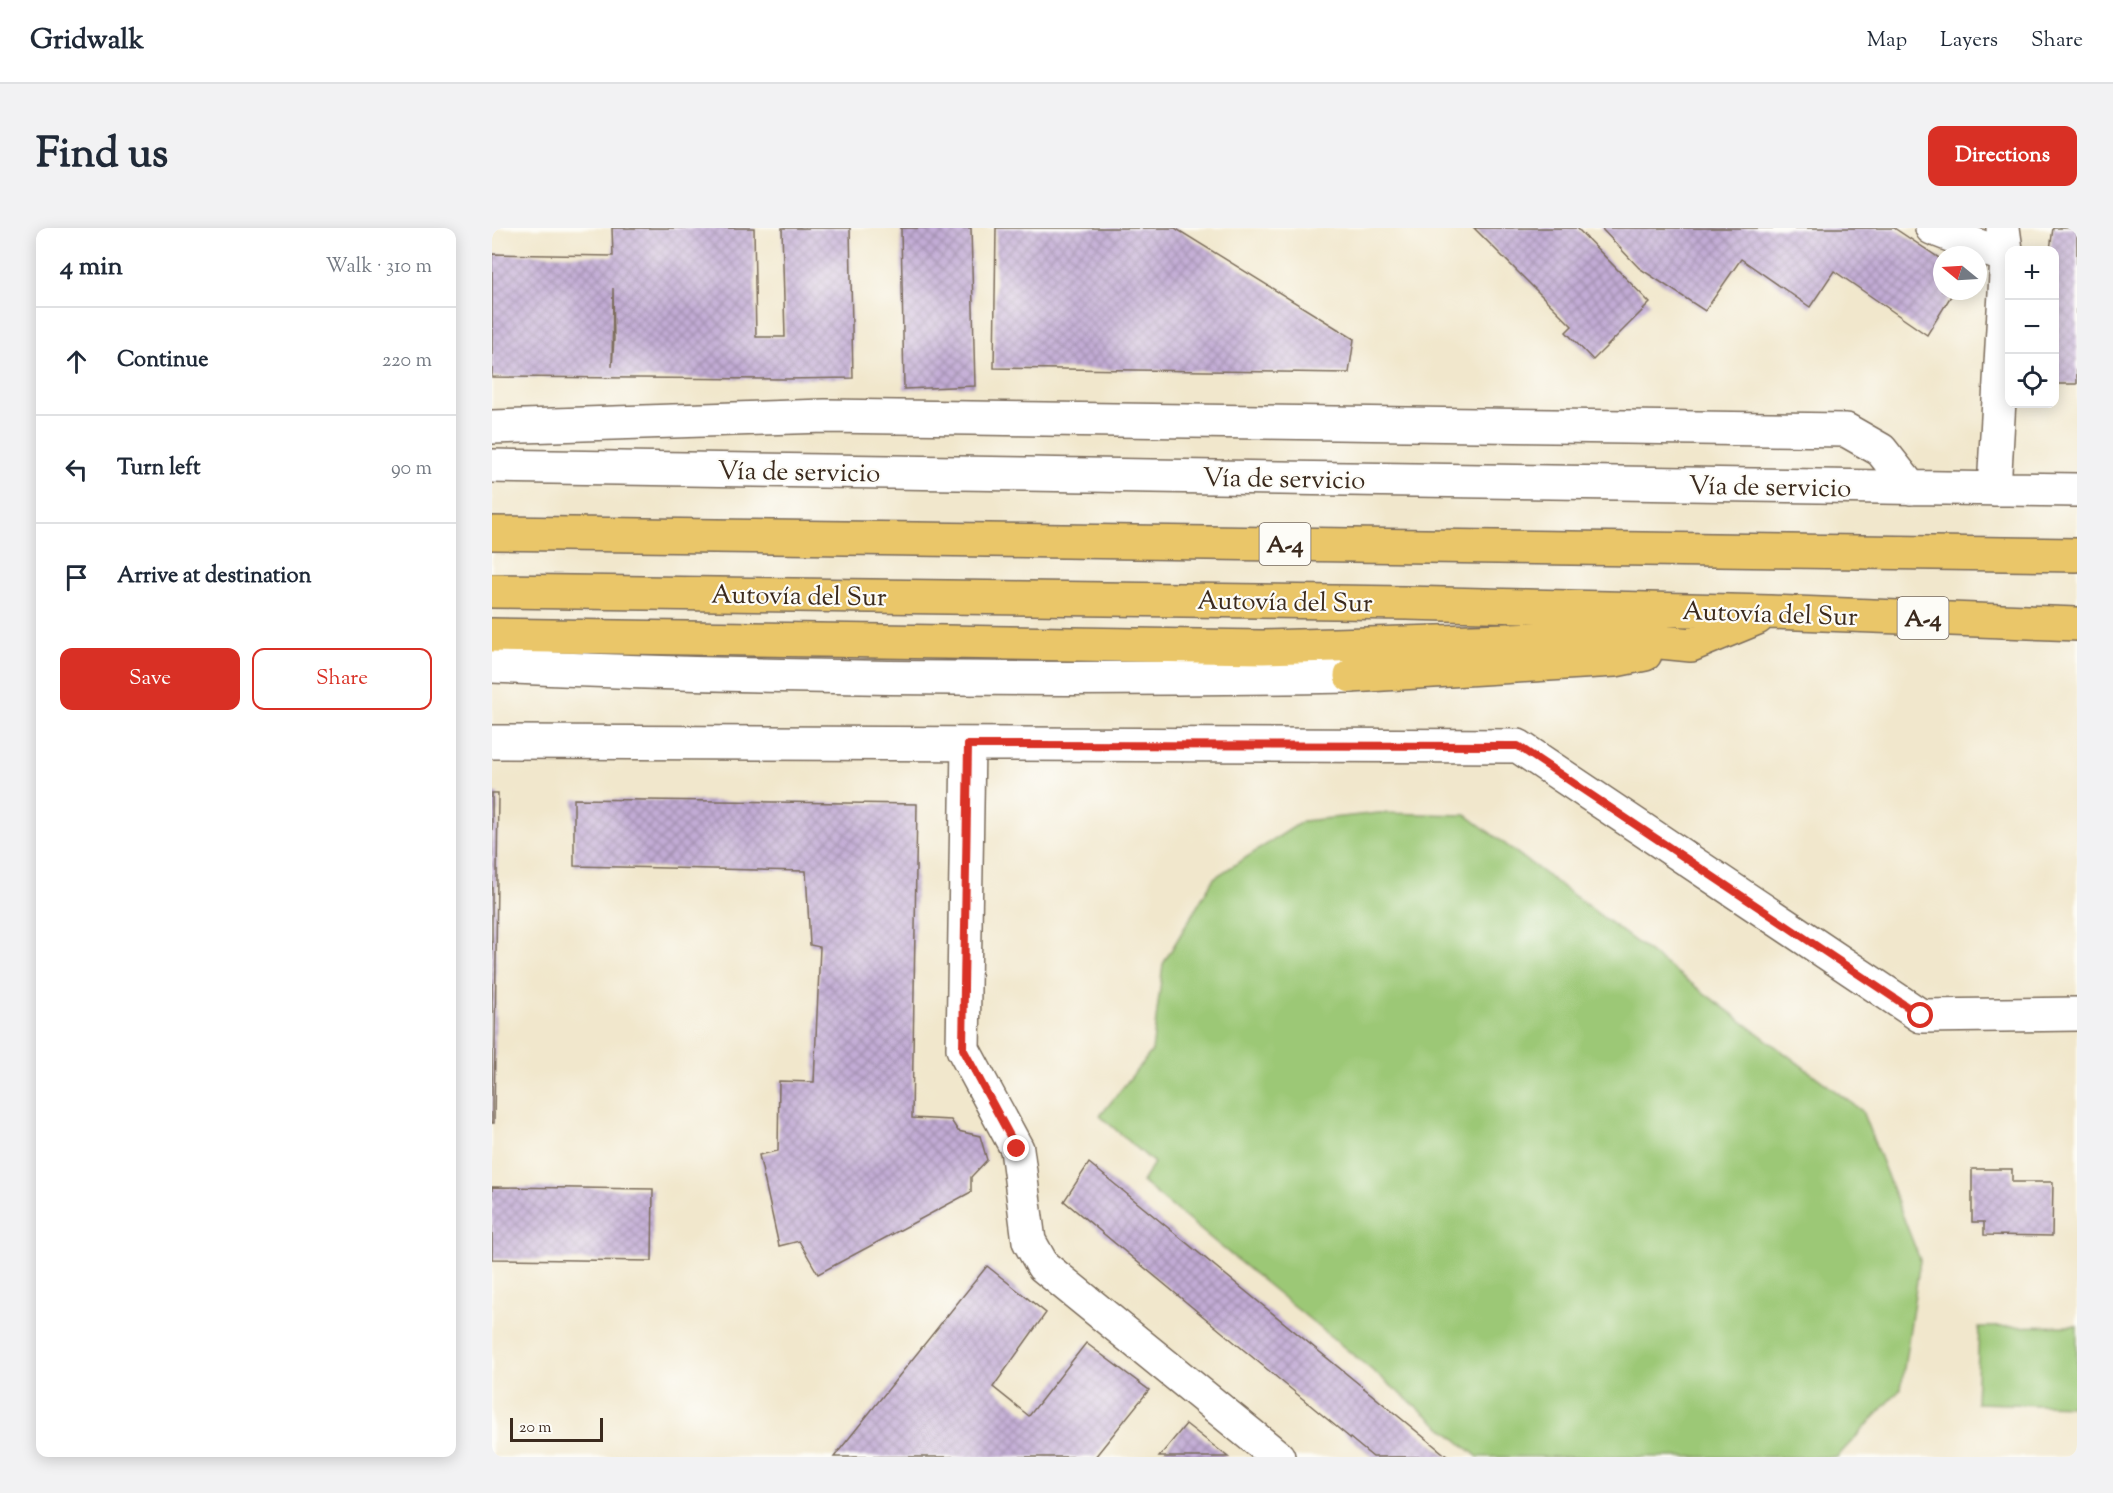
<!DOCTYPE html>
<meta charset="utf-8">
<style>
:root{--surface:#fff;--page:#f2f2f3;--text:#1f2937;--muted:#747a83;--line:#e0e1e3;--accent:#d93025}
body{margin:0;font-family:"Sorts Mill Goudy",serif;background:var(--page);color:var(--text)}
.controls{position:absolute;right:18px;top:18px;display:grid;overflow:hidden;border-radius:12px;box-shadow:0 3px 15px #0003}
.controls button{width:54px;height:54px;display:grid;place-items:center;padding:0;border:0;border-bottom:2px solid var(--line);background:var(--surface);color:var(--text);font:30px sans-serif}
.compass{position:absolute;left:1441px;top:18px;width:54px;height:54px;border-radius:50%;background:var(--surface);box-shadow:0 3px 15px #0003;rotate:288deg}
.scale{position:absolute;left:18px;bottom:15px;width:93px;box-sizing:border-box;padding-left:6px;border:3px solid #3b2a1e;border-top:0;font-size:16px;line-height:21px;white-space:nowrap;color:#3b2a1e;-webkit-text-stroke:4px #fdfcf7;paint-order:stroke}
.stop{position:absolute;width:18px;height:18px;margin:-14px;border:4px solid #d93025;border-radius:50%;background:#fff}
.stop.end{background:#d93025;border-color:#fff;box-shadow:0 2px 6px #0008}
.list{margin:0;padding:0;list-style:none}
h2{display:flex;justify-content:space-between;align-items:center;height:78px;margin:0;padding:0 24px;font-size:26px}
h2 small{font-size:20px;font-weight:400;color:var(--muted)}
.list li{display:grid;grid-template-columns:39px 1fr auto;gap:18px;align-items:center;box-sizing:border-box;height:108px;padding:0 24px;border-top:2px solid var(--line)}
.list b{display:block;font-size:22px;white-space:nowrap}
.list em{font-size:20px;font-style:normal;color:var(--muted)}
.actions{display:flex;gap:12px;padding:18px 24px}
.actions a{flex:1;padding:14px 0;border:2px solid var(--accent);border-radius:12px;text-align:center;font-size:21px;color:var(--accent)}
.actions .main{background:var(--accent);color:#fff}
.icon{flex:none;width:33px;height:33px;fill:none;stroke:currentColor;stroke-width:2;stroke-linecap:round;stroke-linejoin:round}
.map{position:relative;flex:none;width:1585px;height:1229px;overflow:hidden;border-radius:12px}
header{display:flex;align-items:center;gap:36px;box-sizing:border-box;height:84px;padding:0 30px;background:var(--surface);border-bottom:2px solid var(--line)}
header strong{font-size:28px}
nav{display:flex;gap:33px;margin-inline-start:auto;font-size:21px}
.intro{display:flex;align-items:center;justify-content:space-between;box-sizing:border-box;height:144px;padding:0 36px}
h1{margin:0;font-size:42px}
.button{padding:15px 27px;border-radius:12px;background:var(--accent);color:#fff;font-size:21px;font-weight:700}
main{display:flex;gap:36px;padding:0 36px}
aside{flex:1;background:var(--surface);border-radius:12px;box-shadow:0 3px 15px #0003}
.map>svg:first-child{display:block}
.grass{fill:#9cc876;stroke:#6c794a;stroke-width:1.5}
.building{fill:url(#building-cross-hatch);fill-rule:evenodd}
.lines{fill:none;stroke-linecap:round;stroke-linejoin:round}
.minor-casing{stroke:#7b6c5b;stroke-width:36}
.highway-casing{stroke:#7b6c5b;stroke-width:36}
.minor{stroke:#fff;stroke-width:33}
.highway{stroke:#eac669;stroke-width:33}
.route{stroke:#d93025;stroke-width:8}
.labels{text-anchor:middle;stroke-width:4.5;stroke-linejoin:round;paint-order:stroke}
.shield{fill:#fdfcf7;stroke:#75695f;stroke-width:1.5}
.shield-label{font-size:24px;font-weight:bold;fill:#3b2a1e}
.street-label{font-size:26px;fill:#3b2a1e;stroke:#fdfcf7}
</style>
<header>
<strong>Gridwalk</strong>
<nav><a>Map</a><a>Layers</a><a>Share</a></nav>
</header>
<div class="intro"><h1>Find us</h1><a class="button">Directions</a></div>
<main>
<aside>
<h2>4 min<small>Walk · 310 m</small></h2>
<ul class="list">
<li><svg class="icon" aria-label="ahead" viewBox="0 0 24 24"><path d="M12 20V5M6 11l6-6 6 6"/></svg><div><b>Continue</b></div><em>220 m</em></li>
<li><svg class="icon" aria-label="left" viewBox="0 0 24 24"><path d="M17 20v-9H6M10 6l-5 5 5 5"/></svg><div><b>Turn left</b></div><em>90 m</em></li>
<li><svg class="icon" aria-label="arrive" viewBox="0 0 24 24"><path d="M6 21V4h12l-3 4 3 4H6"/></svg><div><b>Arrive at destination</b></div></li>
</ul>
<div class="actions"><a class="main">Save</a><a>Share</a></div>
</aside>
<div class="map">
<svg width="1585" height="1229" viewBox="0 0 1585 1229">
<defs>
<pattern id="building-cross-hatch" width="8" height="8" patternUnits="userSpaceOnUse" patternTransform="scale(1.5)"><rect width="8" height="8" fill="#c2acd5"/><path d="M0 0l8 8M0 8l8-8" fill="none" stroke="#9f8cac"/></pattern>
</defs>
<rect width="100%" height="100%" fill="#fdfcf7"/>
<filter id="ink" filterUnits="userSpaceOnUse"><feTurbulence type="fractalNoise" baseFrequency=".0167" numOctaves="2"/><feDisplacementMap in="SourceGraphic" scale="12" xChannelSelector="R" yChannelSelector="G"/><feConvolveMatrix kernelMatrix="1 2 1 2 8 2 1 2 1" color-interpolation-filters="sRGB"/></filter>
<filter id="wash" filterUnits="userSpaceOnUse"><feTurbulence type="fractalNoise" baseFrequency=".008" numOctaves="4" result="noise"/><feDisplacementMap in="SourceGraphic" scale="24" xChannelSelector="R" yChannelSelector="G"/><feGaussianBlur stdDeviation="1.35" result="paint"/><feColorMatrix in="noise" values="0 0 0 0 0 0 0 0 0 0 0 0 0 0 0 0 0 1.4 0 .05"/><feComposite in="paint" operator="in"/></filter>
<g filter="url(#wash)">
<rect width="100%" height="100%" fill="#f1e7cc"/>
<path class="grass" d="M887,585L974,587L1370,883L1428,1032L1409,1161L1345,1229H986L650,954L662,935L608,888L660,823L671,736L722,650L811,593Z
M1585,1098V1178L1484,1175L1487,1099Z"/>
<g id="blocks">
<path class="building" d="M120,0H262L264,109H293L290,0H358L361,150L294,151L0,149V26L121,28ZM121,60L122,111L120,139Z
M409,0H479L483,158L412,161Z
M504,0H683L862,111L857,145L502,140Z
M982,0H1085L1158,75L1101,132L1074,104L1080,98Z
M1109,0H1402L1450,32V63H1462L1435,107L1342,43L1318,79L1249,31L1213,83L1147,40Z
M1561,0H1585V156H1562V22H1558Z
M0,565H6L2,895H0Z
M82,571L425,576L420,890L459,892L466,903L488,908L495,932L479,949V964L326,1046L307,1013L287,1018L267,927L286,923L287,853L322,854L328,719L318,717L314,643L82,638Z
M597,935L956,1229H881L572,973Z
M1480,941H1520V954H1561L1560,1008L1492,1007V994H1480Z
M0,959L161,961L160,1033L0,1031Z
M495,1038L554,1085L501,1159L537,1188L594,1115L657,1162L603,1229H342Z
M694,1196L736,1229H667Z"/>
</g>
</g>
<g filter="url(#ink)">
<use href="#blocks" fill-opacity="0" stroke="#7b6c5b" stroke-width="1.5"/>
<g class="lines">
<defs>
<path id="minor" d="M1440,0L1515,29
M0,199L333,188L1354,202L1389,222L1419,260
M0,238L1585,262
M1502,261L1515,29L1511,0
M0,438C286,451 573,453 859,448
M0,514L1026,518L1429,788L1585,786
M476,517L471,821L525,921L537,1013L551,1038L786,1229"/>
<path id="highway" d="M0,305L1585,327
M0,363L914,375L1278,384L1585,396
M0,407L771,419L1118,409L1199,417L1265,390
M859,448L1123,432L1153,426"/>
</defs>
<use href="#minor" class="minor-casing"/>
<use href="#highway" class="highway-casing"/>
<use href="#minor" class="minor"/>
<use href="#highway" class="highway"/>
</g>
</g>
<g class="lines" filter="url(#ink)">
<path class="route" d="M525,921L471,821L476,517L1026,518L1429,788"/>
</g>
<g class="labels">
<g class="shield">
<rect x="767.5" y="295" width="51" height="42" rx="4.5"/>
<rect x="1405.5" y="369" width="51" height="42" rx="4.5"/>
</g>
<g class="shield-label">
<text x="793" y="324">A-4</text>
<text x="1431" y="398">A-4</text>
</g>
<g class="street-label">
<text transform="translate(307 243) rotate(1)" y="9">Vía de servicio</text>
<text transform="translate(792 250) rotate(1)" y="9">Vía de servicio</text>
<text transform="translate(1278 258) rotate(1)" y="9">Vía de servicio</text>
<text transform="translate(307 367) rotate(1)" y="9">Autovía del Sur</text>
<text transform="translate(793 373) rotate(1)" y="9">Autovía del Sur</text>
<text transform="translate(1278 385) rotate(2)" y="9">Autovía del Sur</text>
</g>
</g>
</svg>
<div class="controls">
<button>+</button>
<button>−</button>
<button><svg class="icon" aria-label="locate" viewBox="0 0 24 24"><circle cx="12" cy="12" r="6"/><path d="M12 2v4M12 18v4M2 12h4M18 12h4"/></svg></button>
</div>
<svg class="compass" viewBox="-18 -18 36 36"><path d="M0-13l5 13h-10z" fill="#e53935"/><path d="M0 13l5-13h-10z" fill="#747a83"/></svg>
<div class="scale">20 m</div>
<div class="stop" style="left:1429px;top:788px"></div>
<div class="stop end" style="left:525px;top:921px"></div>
</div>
</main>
